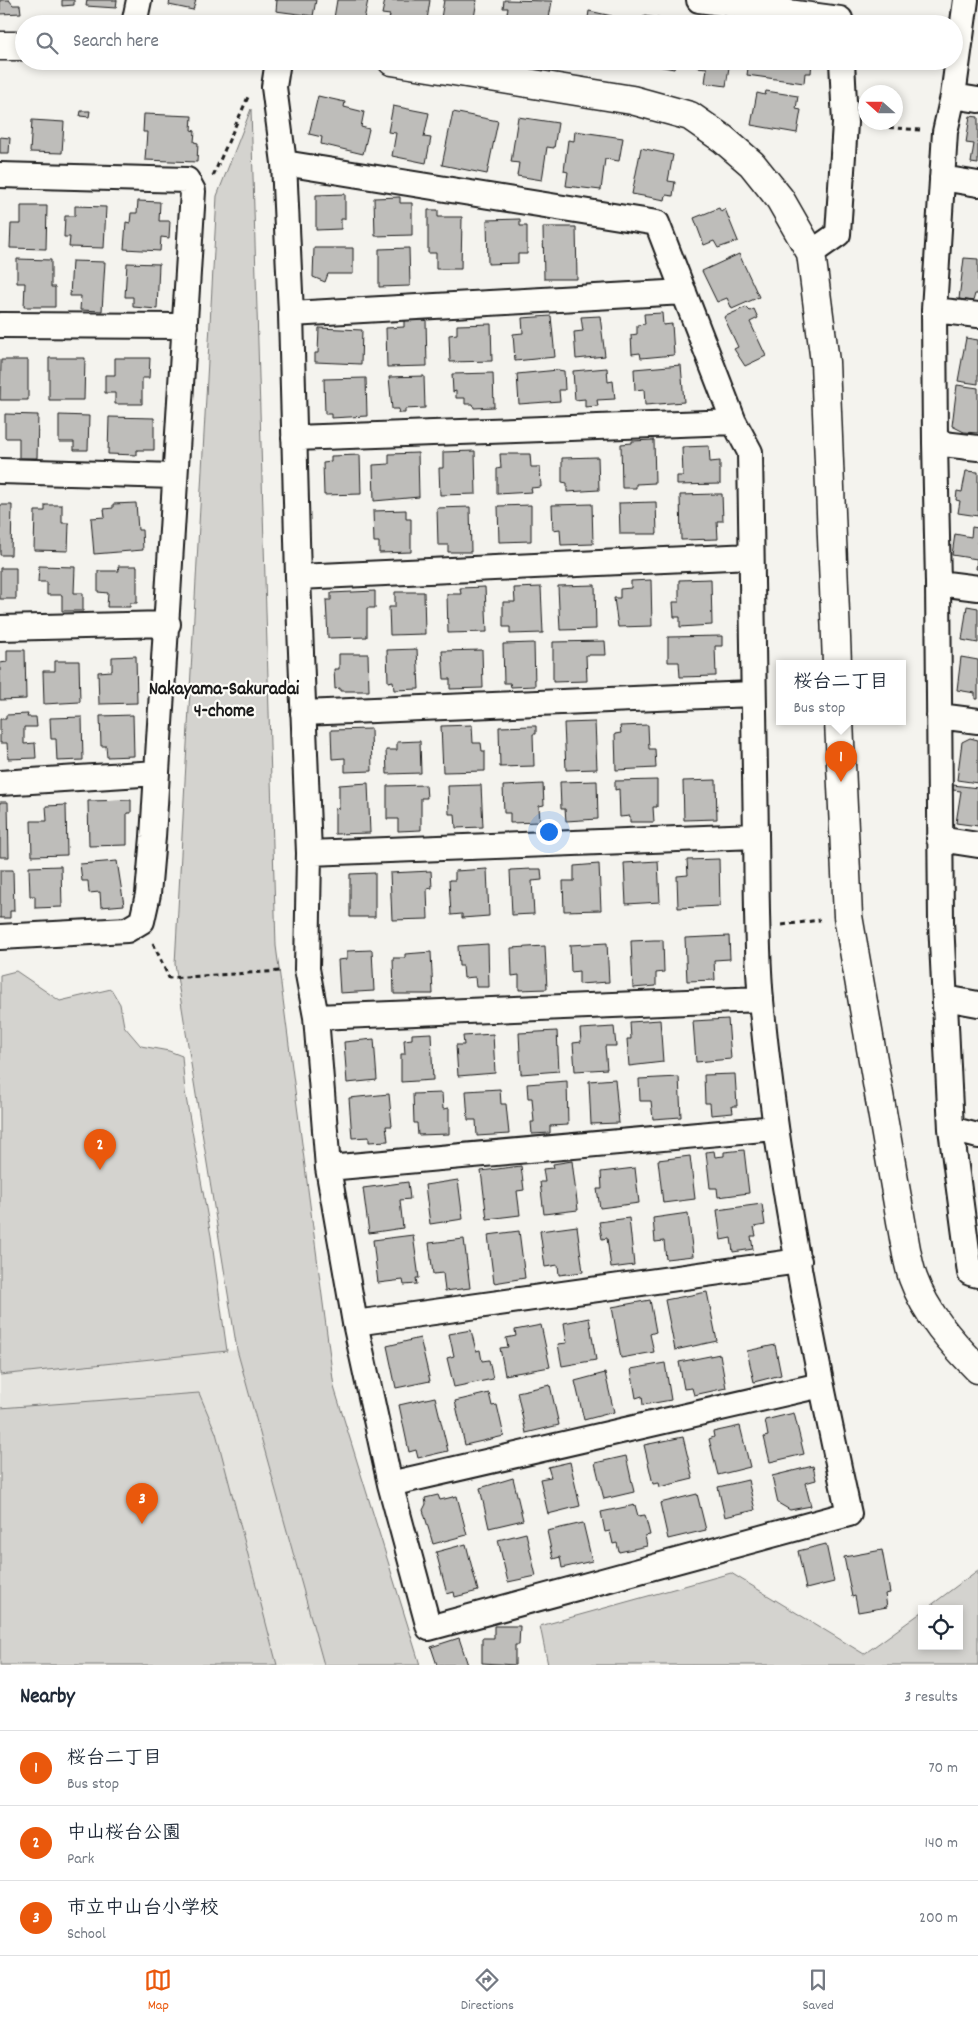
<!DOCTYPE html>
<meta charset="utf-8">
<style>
:root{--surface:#fff;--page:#f6f6f7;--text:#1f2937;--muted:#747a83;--line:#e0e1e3;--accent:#ea580c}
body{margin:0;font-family:Dekko,"Klee One",sans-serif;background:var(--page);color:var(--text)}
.controls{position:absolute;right:15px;bottom:15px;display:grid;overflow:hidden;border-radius:0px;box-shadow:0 2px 8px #0003}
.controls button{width:45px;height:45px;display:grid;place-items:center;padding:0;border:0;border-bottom:1px solid var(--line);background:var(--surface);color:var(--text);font:25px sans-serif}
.compass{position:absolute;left:858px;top:85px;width:45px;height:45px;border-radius:50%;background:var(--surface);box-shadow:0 2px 8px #0003;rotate:291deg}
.you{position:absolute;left:548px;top:831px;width:18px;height:18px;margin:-12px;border:4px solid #fff;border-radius:50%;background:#1a73e8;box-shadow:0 0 0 8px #1a73e833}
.badge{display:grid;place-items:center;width:32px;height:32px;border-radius:50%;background:var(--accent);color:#fff;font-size:16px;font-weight:700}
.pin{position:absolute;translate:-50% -41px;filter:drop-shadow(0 1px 2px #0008)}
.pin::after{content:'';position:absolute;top:26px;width:18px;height:15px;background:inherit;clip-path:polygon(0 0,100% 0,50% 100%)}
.popup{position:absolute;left:776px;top:660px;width:130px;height:65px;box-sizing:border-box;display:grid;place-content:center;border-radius:0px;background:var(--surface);filter:drop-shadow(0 1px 4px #0005);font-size:16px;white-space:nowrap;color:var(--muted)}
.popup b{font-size:19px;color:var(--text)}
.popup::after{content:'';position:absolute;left:50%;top:100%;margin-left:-10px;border:10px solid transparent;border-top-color:var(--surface)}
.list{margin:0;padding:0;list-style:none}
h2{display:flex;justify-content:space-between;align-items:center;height:65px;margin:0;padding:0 20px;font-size:21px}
h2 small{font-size:16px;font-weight:400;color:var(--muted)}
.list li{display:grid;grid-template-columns:32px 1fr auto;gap:15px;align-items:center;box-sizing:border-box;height:75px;padding:0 20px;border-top:1px solid var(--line)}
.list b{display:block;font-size:19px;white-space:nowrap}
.list p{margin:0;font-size:16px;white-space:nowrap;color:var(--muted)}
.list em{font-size:16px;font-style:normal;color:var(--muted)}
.icon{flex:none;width:28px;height:28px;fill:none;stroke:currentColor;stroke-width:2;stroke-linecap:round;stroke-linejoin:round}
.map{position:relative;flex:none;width:978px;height:1665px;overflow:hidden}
.search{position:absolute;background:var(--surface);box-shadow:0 2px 8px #0003;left:15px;right:15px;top:15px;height:55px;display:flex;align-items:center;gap:12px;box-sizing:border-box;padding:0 18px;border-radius:28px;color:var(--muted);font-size:19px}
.sheet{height:290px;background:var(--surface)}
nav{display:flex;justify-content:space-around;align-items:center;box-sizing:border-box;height:70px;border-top:1px solid var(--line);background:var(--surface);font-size:14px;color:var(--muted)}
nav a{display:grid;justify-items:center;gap:2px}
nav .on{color:var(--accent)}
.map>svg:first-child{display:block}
.built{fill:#e4e3de}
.green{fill:#d4d3cf;stroke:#787876}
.building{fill:#bebdba;stroke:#1c1c1c}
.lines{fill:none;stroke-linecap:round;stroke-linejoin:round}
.street-casing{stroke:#1c1c1c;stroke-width:28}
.secondary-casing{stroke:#1c1c1c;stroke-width:31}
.path{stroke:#1c1c1c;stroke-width:3;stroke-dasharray:5 4;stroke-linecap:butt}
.street{stroke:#fdfcf7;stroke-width:24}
.secondary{stroke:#fdfcf7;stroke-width:28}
.labels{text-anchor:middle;stroke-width:4.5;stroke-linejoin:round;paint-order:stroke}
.neighbourhood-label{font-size:19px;font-weight:bold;fill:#1c1c1c;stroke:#fdfcf7}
</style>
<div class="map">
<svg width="978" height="1665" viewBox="0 0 978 1665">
<rect width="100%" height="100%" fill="#f4f3ee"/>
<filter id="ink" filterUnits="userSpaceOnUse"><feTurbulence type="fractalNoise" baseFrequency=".02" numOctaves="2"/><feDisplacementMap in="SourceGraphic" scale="10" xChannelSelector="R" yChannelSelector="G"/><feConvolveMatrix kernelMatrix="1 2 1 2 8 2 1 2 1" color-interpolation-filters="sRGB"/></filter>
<g filter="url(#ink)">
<path class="built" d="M237,1350L324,1665H0V1375Z"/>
<path class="green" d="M251,109L276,946L334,1387L420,1665H324L237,1350L175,964L217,196Z
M16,971L60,1001L111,989L120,1004L124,1026L141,1046L169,1051L182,1056L185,1092L211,1236L227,1351L0,1375V975Z
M199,1393L216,1433L277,1665H0V1408Z
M978,1570V1665H548L540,1626L731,1573L864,1654L922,1612V1646H959V1609H926Z"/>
<path class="building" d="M0,0H9L13,5H20L21,13L0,14Z
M62,0H74V5L62,6Z
M87,0H117L116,8L86,6Z
M170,0H196L193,10L169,5Z
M274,0H316L313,16L276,11L277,0Z
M337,0H368L363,24L334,18Z
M385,0H430L427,20L423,19L422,24H388L390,15L382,14Z
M444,0H477L473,24H440Z
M504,0L552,1L548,24H505L508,8H503Z
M589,11L612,16L610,24H587Z
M644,16L683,22V24H642Z
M642,61H676L674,69L642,63Z
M698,61H730L726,86L705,83L707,68L697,67Z
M749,61H812L811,73H805L804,83L747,75Z
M766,91L798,96L796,109L801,110L797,133L751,125L757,93L765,95Z
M318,96L345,102L344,107L364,112L361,127L369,129L363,154L321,144L322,137L309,134Z
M393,106L429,113L424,137L431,138L426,163L392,156L396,133L388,132Z
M81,111H90L89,117L80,116Z
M453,112L498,121L487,174L442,165Z
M144,114L192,116L191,130L195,131L194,142L198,143L197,162L145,160L147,132H143Z
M970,116L978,117V164L971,163L974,144L966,143Z
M518,117L558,123L554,148L547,147L542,180L517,176L519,163L511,162Z
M32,120L64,122L62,153L30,152Z
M575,131L623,138L619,161L605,159L601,190L566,186L568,172L564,171L568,140L574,141Z
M0,137L10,138L9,153H0Z
M641,148L673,155L668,181L675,182L673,196L666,195L665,200L632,194Z
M345,194V219H341V229L316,230V195Z
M400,197V203H412V235L375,236L374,198Z
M138,201L160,202L159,221H170L169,238L161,237L160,251L124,249L126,222L130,223L131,213H137Z
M21,206H47L46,249L10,248L11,224H21Z
M75,206L106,207L104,248L69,247L70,237H64L65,216H75Z
M719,208L721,212L725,209L738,241L718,248L714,241L704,245L694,218Z
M428,210H438V217H462L461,269H436V253H428Z
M520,219V226H527V254H518V263L488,264L487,220Z
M543,227H576L577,279H544Z
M314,248H353V274H328L325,282L313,277Z
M409,248L410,286L379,287V249Z
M739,254L759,297L732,309L727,298L717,302L702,271Z
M964,258L978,259V294H975L973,301L959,299Z
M17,259L51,260V287H55V307H24L25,283H17Z
M72,261L105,262L102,311L80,310L81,296H70Z
M127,263L159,264L157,309L133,307V297H125Z
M746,307L750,311L754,309L758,318L750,322L766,356L745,366L734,349L738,347L724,317Z
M662,313L663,325L672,324L674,355L641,358L640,353L632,354L631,335L637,334V325L645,324L644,314Z
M551,316L555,357L515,361L513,334L523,333L522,318Z
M600,316L605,356L576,359L574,332L583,331L581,317Z
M404,320H426L427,366L387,367L386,328L404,327Z
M491,324L492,361L450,362L449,335L457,334V325Z
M319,328L362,330L361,364L315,362V353H318Z
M966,338L978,340V384L958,381Z
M49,358H85L84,400H49Z
M115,358H150L149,378H142V404H115V393H105V375H115Z
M1,360H28V400H0Z
M681,365L684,402L645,405L644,389L635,390L634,369Z
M607,368L608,382L613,381L615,399L597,400L598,406L585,407V399L575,400L573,371Z
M558,370L564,371L565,390H559L560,401L519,404L517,374Z
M493,373L494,407L474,408L473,404H465V398H456V391L453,392L452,374Z
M424,376L425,408L405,409V413H398L399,409H392L389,377Z
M366,378L367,416L331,418V414H325L324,379Z
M957,385L978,388V433L964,432L952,426Z
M5,414L38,415L37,458H19V438H5Z
M59,415L89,416L88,450H74V442H59Z
M109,417L154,418V450H137V455L108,454Z
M654,440L655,483L636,484V488H622L621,444L632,443V441Z
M709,446L710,462L720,461V484L677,485V476H683L682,447Z
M475,451L476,494L440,495L439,468H443V452Z
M418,453L419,497L374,501L373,465L389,464V454Z
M500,454H530L531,467H540L541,487L531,488L532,492L497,494V469L501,468Z
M360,455L361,494L324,495L323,463L331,462V456Z
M598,457L599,490L567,492V483L562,482V458Z
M966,471L978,472V516L958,513L960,501L956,500L957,491L962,492Z
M716,494H722L723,521H717L718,539L681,540L680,495Z
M656,502L657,534H620L619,503Z
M136,503L138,530H142L143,550L94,554L91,518L105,517L104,509L113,508V504Z
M592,504L593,544L561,545L560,529L553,530L552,505Z
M0,505H12L11,555H0Z
M45,505H62V523H69L68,551L34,550L35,511H45Z
M531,505V541L499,542L498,506Z
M470,507L471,552H448V545H438L437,508Z
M406,510V519H411V552L379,553V542H374L373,511Z
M972,527L978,528V569H976L977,559L952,555L955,534L971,537Z
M39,566L75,567L74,593H83V611H62V595H47V582H38Z
M118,566H137V603H130V607H107L108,593L98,592V571H119Z
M0,568H16V599H0Z
M711,579L712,625L680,627V617H674L673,602H679V580Z
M651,580L652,626L618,627L614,598H620V589L631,588V581Z
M595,585L596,629L560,630L558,586Z
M485,587L487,632L448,633L447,594H461L460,588Z
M541,587L543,633L510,634V627H503V602H515L514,588Z
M375,591V608H367V637L328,638L326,600H331V593Z
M395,592H424L425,634L390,635L389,607H395Z
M967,606L978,608V643L962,640Z
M722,636V646H715L716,676L680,677L679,662H668V637Z
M605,641L606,655H586L587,681L553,682V642Z
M534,643L535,686L511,687L510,683H504L503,644Z
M417,649L419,689L394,690L393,681L388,682L387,650Z
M7,650H25L26,699L0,700V663L7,662Z
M482,650L483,688L450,689V679H444L442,651Z
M339,654H368L369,691H340V688L335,689L334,669H339Z
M136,656L137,703L99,704L98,672L112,671V657Z
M961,657L978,660V699H975V693L957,690Z
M55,661H79L80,702L44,704L43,671H55Z
M28,714L27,717H36L37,727H24V744L35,743L36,758L8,759L7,743H0V719H6V715Z
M133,715L134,756L107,757L106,746H101L100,716Z
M82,717L83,760L57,761L56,739H51L50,718Z
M595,722L597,769L566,770L564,723Z
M472,725L473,743H481L482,751H485V771L443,772L441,726Z
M648,725L649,749H655L656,768L616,770L615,734L621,733L620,726Z
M533,726H536V734H533L534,766L500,767L499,727Z
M371,729L372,771L345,772V758L332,759L331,730Z
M970,738L978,740V783L957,780L962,742Z
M420,741L421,773L387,774L386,750H397V742Z
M657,780V807H653L654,822H630V816L620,817L619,789L615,790V781Z
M716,780L717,819L684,820L683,781Z
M597,781L598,819L566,821L565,809H561L560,782Z
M368,783L370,833L335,834V809L339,808V785Z
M543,784L544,805L539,806L540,822L510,823V813H504L503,786Z
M426,785L427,798H421V830L398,831V819H387V786Z
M481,785L483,827L456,828L455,814H449L448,786Z
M953,785L978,788V826L956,823L961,791L953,790Z
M131,800V813H127V845L89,846L88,801Z
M0,802H8L9,857H0Z
M66,805L67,855L32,856L31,821H47L46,806Z
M719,859L720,906L678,908L677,876L688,875L687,860Z
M117,861L124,905L101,907L100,892L89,893L88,881H82L80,864Z
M658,861L660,902L626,904L624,863Z
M599,864L601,910L564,911L563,881H574V866Z
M61,866L62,907L35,908V896H30L29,867Z
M487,869L489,916L462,918V914L451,915L449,880H455V871Z
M532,869H541L542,880L532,881L534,914L512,915L510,870Z
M0,870H13L14,911H10V918H0Z
M431,871L432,888L427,889L428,919L392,920L390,873Z
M375,873V917H350V874Z
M729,936L730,959L714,960L715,980L687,981L685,938Z
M654,940H663L664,972L656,973V986L633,988L631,941Z
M607,943L609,982L579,984V971L571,972L570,945Z
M488,944L489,987H476L475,977L464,978L463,966H459L458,946Z
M545,946L547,989L519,990V975L512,976L511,948Z
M372,950L374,991L340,993L338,960L347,959V951Z
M431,952L433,994H394L393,958H405V954Z
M728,1019L731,1059L696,1062L693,1021Z
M660,1020L663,1062L629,1066L627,1039H631L630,1022Z
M614,1027L616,1046H605L607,1069L575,1071L573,1043L581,1042L580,1029Z
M557,1031L559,1071L521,1074L519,1033Z
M431,1033L433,1080L401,1082V1054H405L404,1040L412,1039V1034Z
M493,1034L495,1073L458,1076L456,1045H464L463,1036Z
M374,1039L377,1080L347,1083L344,1042Z
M735,1074L737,1106H732L733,1113L711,1115L710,1103H705L704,1075Z
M679,1077L681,1117L653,1119L651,1101H640L639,1079Z
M615,1079L619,1123L591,1124L589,1081Z
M567,1081L568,1125L550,1126V1133L532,1134L531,1122H534L532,1098H528L527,1084Z
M500,1089L501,1104H506L509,1134L477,1136L476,1120H468L466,1091Z
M442,1093L443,1109L449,1108V1134L418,1135L417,1123H414L413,1094Z
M389,1094L392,1126H386L388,1141L369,1142V1137L352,1138L349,1098Z
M744,1150L749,1193L718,1197L717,1188H710L706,1152L714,1151L715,1157L724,1156V1152Z
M690,1156L695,1199L663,1203L658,1160Z
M572,1161L578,1210L544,1214L540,1182H545L543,1169L554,1168L553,1164Z
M521,1166L524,1190L517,1191L520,1215L487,1219L481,1171Z
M635,1168L639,1203L600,1208L597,1189H602L601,1172Z
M458,1180L463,1219L430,1224L425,1185Z
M408,1182L410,1199L400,1200L403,1228L369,1233L363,1188Z
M762,1204L765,1225L754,1227L756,1236H751L753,1249L733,1252L731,1238L721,1240L717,1210Z
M688,1213L693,1256L666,1259L664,1241L655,1242L653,1218Z
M629,1218L634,1265L611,1268L607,1238L602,1239L599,1222Z
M577,1226L583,1272L559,1275L558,1265L545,1267L540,1231Z
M519,1231L525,1278L494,1283L488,1235Z
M413,1235L419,1278H416L417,1284L404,1285L403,1280L378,1283L373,1240Z
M464,1239L470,1288L445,1291L443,1273L433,1274L429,1243Z
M707,1292L717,1341L675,1350L665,1300Z
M650,1300L656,1332L650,1334L654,1352L621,1358L612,1307Z
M589,1318L596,1360L562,1366L558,1344L567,1343L564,1323Z
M541,1325L550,1367L505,1375L500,1348L508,1347L506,1338L516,1336L515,1330Z
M471,1330L476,1351L480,1350L482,1361L489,1360L493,1379L454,1387L447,1358L454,1356L449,1334Z
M420,1338L430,1381L396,1388L387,1346Z
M775,1345L781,1375L754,1382L747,1351Z
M720,1354L726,1388L694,1395L692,1388L684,1389L679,1362Z
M665,1363L671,1400L643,1405L642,1396L636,1398L631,1369Z
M605,1373L614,1412L584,1420L575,1381Z
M550,1385L559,1425L526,1433L517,1392Z
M489,1393L492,1406L497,1405L504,1436L465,1445L455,1401Z
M435,1397L448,1451L418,1458L416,1450L409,1452L399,1405Z
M794,1413L804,1454L770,1462L764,1437L768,1436L765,1420Z
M740,1426L750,1467L718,1475L709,1439L714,1437L713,1432Z
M683,1437L693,1479L660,1487L659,1483L653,1484L644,1445Z
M626,1456L634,1492L604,1499L595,1463Z
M570,1462L580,1506L548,1514L540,1479L551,1477L548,1467Z
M813,1466L816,1480L805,1483L811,1506L790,1510L778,1503L772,1476Z
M513,1478L523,1520L489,1528L480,1488Z
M748,1480L755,1510L725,1517L718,1487Z
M697,1494L706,1530L668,1539L660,1503Z
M438,1495L440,1500L457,1496L467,1535L433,1544L423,1510L426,1504L425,1498Z
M635,1505L638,1516L645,1515L650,1535L645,1536L647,1546L619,1552L617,1543L613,1544L610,1531L605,1532L601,1512Z
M583,1523L592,1561L562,1568L560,1557L553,1559L547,1531Z
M526,1533L536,1576L508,1582L498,1540Z
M466,1544L478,1591L455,1597L454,1592L447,1594L436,1552Z
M826,1544L834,1582L806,1589L798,1551Z
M882,1550L890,1593L885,1594L887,1607L858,1612L855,1596L852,1597L844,1557Z
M494,1626H520L519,1645H515V1665L482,1663V1638H494Z
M459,1638L468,1665H437L431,1647Z"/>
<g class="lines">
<defs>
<path id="street" d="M699,0L840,19V24
M966,0L953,96L945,132L934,310L935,443L938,583L941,921L951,1129L970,1273L978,1275
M134,24L139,0
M278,61L274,87L284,163L291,314L298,577L309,853L307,969L316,1017L328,1168L355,1323L390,1484L429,1628L849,1514C812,1344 777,1173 761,1000C756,945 757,889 756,834C753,707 751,580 750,452L734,422L657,223L284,163
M953,96L978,100
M0,175L187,180L193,191L153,837L148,894L142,921L127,930L0,937
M942,178L978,184
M811,253L838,234L845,123L842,61
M934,310L978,315
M291,314L684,292
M0,325L185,326
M294,438L734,422
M935,443L978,448
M0,471L175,476
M298,577L751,556
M938,583L978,588
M0,628L168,624
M303,713L752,694
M939,716L978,721
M0,783L157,773
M939,839L978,845
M309,853L756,836
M945,998L978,1004
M316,1017L761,999
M951,1129L978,1136
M328,1168L775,1128
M355,1323L799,1261
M390,1484L821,1385"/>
<path id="secondary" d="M0,46H24
M392,61L632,100L690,116L723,139L752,164L780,199L811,253L825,362L837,663
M839,721L848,916L905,1244C907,1255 909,1267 913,1278C926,1314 952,1343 978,1369"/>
</defs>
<use href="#street" class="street-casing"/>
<use href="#secondary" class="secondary-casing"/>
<path class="path" d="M871,126L920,130
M213,176L248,97
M782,925L820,920
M153,943L169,978L281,971"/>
<use href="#street" class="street"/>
<use href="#secondary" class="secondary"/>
</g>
</g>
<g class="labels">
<g class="neighbourhood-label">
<text x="224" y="694">Nakayama-Sakuradai<tspan x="224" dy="22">4-chome</tspan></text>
</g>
</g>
</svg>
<div class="controls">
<button><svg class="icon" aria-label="locate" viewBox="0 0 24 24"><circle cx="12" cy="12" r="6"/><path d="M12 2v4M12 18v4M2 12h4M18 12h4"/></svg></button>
</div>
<svg class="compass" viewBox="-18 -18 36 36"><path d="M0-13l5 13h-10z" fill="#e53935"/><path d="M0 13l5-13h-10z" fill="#747a83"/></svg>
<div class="you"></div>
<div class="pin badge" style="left:841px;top:782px">1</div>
<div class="popup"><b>桜台二丁目</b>Bus stop</div>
<div class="pin badge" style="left:100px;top:1170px">2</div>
<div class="pin badge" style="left:142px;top:1524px">3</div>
<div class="search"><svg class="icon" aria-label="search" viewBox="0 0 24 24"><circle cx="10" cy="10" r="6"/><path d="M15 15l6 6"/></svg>Search here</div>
</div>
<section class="sheet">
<h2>Nearby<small>3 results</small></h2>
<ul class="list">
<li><span class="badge">1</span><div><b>桜台二丁目</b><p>Bus stop</p></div><em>70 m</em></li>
<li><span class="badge">2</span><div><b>中山桜台公園</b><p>Park</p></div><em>140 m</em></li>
<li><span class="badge">3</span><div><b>市立中山台小学校</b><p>School</p></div><em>200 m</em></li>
</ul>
</section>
<nav>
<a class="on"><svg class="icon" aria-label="map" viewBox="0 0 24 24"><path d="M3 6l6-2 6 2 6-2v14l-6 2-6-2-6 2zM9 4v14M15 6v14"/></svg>Map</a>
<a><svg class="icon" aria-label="directions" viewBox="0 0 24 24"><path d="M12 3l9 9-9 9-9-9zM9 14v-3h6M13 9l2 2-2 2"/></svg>Directions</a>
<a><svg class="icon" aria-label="saved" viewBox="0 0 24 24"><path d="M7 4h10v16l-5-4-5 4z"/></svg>Saved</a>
</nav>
